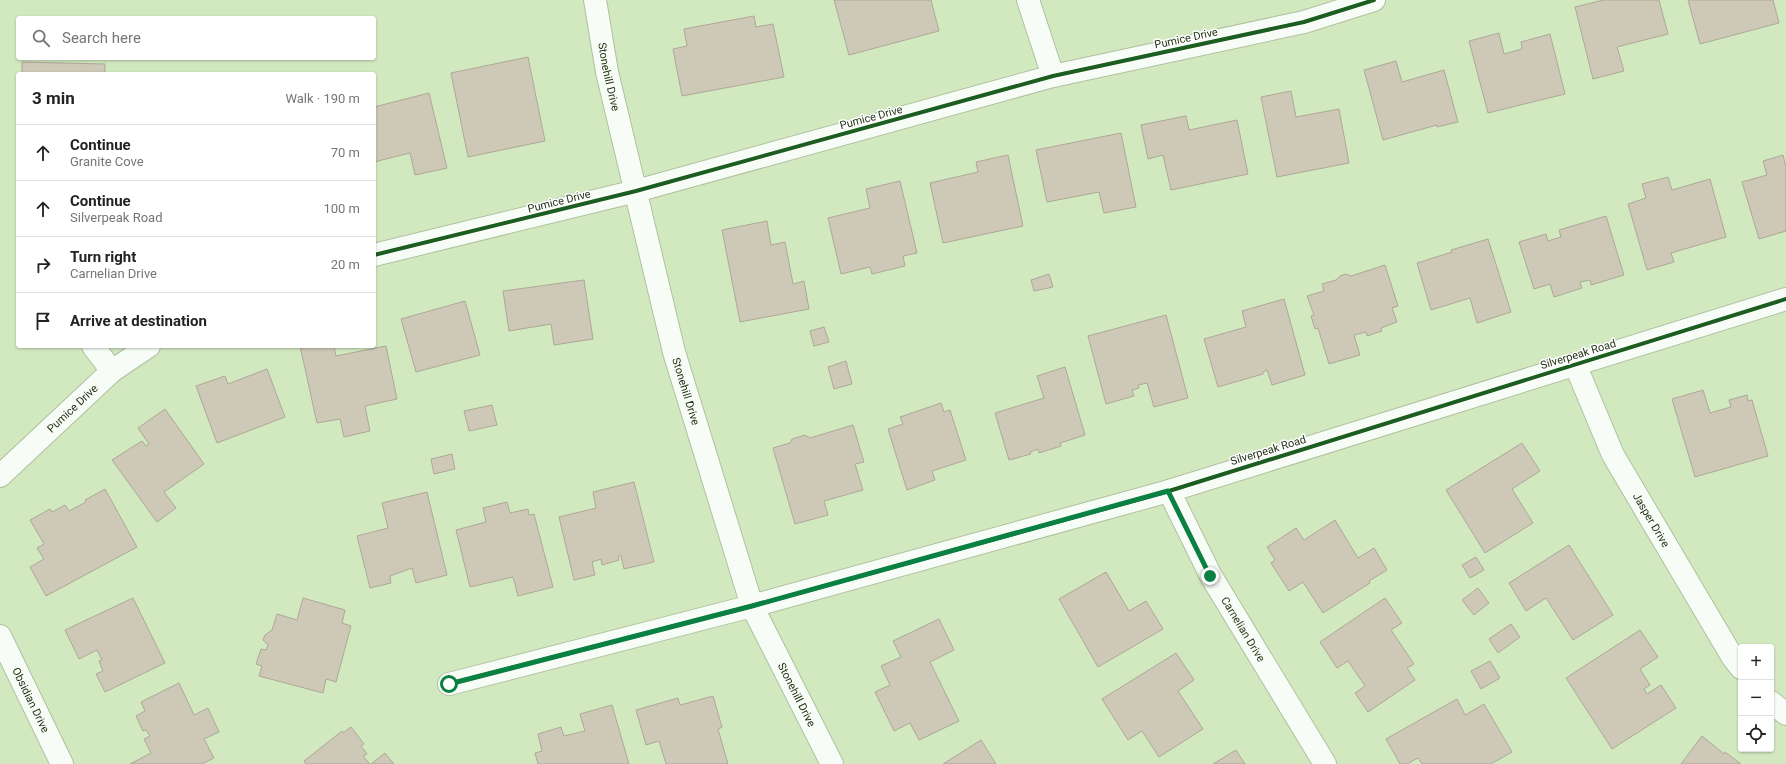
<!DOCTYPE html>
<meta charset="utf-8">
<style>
:root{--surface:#fff;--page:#f6f6f6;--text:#222;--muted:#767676;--line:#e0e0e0}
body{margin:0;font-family:Roboto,sans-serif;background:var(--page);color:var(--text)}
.controls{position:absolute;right:12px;bottom:12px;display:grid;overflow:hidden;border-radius:4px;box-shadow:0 1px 3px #0004}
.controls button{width:36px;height:36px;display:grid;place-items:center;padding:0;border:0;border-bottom:1px solid var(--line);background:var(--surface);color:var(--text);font:20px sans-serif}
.stop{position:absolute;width:12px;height:12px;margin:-9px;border:3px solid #0b8043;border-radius:50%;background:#fff}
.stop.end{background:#0b8043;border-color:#fff;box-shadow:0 1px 4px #0008}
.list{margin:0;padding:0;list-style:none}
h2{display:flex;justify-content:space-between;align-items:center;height:52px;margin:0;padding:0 16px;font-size:17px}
h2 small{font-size:13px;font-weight:400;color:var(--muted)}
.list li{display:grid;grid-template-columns:26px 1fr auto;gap:12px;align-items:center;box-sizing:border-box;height:56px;padding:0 16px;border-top:1px solid var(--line)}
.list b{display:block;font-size:15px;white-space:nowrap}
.list p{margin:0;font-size:13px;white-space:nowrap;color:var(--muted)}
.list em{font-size:13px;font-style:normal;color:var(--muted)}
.icon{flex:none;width:22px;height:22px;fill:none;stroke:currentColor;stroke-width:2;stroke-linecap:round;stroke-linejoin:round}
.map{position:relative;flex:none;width:1786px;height:764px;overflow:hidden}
.search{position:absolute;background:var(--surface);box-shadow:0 1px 3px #0004;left:16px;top:16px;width:360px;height:44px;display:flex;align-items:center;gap:10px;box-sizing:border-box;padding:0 14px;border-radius:4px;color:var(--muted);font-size:15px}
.panel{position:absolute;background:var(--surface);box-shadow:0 1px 3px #0004;left:16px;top:72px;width:360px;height:276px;border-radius:4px}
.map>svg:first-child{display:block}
.building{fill:#cec8b7;stroke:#ada897}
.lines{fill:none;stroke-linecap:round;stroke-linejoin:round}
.minor-casing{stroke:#afc1a0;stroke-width:24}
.tertiary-casing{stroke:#afc1a0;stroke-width:24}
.minor{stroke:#f8fcf6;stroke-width:22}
.tertiary{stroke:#f8fcf6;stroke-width:22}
.cycleway-casing{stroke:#fff;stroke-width:6}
.cycleway{stroke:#1b5e20;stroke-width:4}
.route{stroke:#0b8043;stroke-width:5}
.labels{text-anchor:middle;stroke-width:3;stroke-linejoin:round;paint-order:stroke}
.street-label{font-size:11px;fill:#243416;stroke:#fff}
</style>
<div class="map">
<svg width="1786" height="764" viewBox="0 0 1786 764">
<rect width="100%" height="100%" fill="#d2e9c0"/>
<path class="building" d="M834,0H931L939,31L849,55Z
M1603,0H1659L1668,34L1617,47L1624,71L1593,79L1575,7Z
M1688,0H1773L1779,23L1700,44Z
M754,16L756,27L773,24L784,77L682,96L673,49L687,46L684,29Z
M1499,33L1504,54L1522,49L1521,42L1550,34L1565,94L1488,113L1469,41Z
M528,57L545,141L468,157L451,73Z
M1396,61L1402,82L1444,70L1458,122L1437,127V125L1383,140L1364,70Z
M22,62L105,64V74H22Z
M1291,91L1296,117L1339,109L1349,163L1277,177L1261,97Z
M429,93L447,168L415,175L410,153L374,162V107Z
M1186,116L1189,130L1237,120L1248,174L1171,190L1163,155L1148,159L1141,125Z
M1121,133L1136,207L1104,213L1099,192L1047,202L1036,150Z
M1008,155L1023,226L943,243L930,183L978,172L976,162Z
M1783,155L1786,167V231L1759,239L1742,182L1767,175L1763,161Z
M1668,177L1672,190L1710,179L1726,237L1671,253L1674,262L1647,270L1628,204L1646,198L1642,184Z
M900,181L917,253L903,256L905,266L872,274L870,267L841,274L828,218L870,208L866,189Z
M1606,216L1624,275L1591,285L1590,280L1580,282L1582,288L1554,297L1550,284L1534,289L1519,242L1546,234L1548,241L1561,237L1559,230Z
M767,221L771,245L785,242L793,284L804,281L809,309L740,322L722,230Z
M1488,239L1511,312L1477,323L1470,298L1431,310L1417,263L1452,252L1451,250Z
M1385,265L1398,306L1392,308L1397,322L1381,328L1382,331L1367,336L1366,332L1354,335L1360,355L1329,364L1318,328L1315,329L1311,316L1314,315L1307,296L1324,291L1322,284L1336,280L1340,276L1346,274L1351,276Z
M1049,274L1053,287L1034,291L1031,280Z
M584,280L593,339L554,345L551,324L509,331L503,291Z
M1284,299L1305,375L1272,385L1267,370L1263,372V374L1218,387L1204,339L1246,327L1242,311Z
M465,301L480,355L416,372L401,319Z
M1166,315L1188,398L1154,407L1147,383L1138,385L1139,388L1132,390L1134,396L1106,404L1088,336Z
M824,327L829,342L814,346L810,331Z
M300,346H334L336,356L386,346L397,399L365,406L370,431L344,437L340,419L317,423Z
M846,361L852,384L834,389L828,367Z
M1065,367L1085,435L1060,443L1061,446L1039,453L1038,449L1030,452L1031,454L1009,460L995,413L1044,398L1037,376Z
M267,369L285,417L217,443L196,386L225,376L228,384Z
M1703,390L1710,413L1731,407L1729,400L1747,395L1748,401L1752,400L1768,456L1695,477L1672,399Z
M941,403L944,412L950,410L966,460L932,471L935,480L907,490L888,429L903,424L900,417Z
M492,405L497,425L469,431L464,411Z
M165,409L204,464L164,492L176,508L157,522L112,460L142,441L146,446L149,444L138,428Z
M853,425L864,462L855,464L863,490L824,501L828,515L795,524L773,448L790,443L792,439L805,435L810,438Z
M1522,443L1540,471L1512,489L1533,523L1485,553L1446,490Z
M452,454L455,469L434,474L431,459Z
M634,482L654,562L624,569L621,556H618L619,560L602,565L601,559L592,562L595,575L574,580L559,517L596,508L593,492Z
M105,489L137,547L46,596L30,567L44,559L37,548L44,544L30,520L50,509L52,512L65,505L69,511L86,502L85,500Z
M427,492L447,575L416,583L412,568L390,576L391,583L370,588L357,536L388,528L382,503Z
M507,502L510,513L528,509L529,515L534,514L553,587L518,596L513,577L470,587L456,530L486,522L483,508Z
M1335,520L1358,558L1374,548L1387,570L1369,581L1370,583L1323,613L1303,582L1289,591L1271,563L1275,560L1267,547L1296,528L1304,540Z
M1569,545L1613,615L1573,640L1546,598L1526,611L1509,583Z
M1476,557L1484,570L1470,578L1462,565Z
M1106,572L1129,611L1146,601L1163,629L1098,667L1059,599Z
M1478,588L1489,603L1474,615L1462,600Z
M133,598L165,663L105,692L96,674L103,671L99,661L102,660L97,650L79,659L65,630Z
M303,598L345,610L342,623L351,626L336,682L326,679L323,693L259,676L262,666L256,664L261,649L266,650L268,645L263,640L265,635L272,630L277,614L297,620Z
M1385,598L1402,623L1391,630L1414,664L1407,668L1415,680L1368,712L1355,693L1365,686L1348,661L1337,668L1320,642Z
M939,619L954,650L930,662L959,721L919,740L910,723L894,731L875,692L890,685L881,666L901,657L893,641Z
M1511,624L1520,637L1498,653L1489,639Z
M1640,630L1658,657L1640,669L1650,685L1644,689L1647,694L1661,685L1676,708L1612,749L1566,678Z
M1176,653L1194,680L1178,691L1203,729L1159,757L1142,731L1128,740L1102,699Z
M1490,661L1500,678L1481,689L1471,671Z
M179,683L194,715L208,708L219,732L204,739L214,758L202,764H130L151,753L144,739L150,736L146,730L143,731L136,716L145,711L141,702Z
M713,696L722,727L718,729L728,764H666L659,741L646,745L636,710L678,698L680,705Z
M1457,699L1465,715L1484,704L1512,752L1491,764H1422L1418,758L1407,764H1400L1386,739Z
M612,705L629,764H538L535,753L542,751L538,734L561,727L564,736L585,731L580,714Z
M351,727L364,744L361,746L367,754L363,756L370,764H306L304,761L342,731L343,733Z
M1702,736L1724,754L1725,752L1741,764H1681Z
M981,740L996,764H943Z
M1236,750L1245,764H1213Z
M385,753L394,764H371Z"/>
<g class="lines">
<defs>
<g id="minor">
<path d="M1028,0L1053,76"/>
<path d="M374,255L636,191L1053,76L1304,22L1374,0"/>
<path d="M93,346L112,371"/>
<path id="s1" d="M1575,364L1613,455L1733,658L1741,668"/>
<path id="s2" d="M0,476L112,371L149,346"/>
<path id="s3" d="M1169,491L1211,576L1325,764"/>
<path id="s4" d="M0,636L62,764"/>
<path d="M449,684L752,606L1169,491L1786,299"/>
<path d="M1771,702L1786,714"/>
</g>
<g id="tertiary">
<path id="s5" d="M595,0L607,72L674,352L725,518L752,606L832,764"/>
</g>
</defs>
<use href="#minor" class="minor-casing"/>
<use href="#tertiary" class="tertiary-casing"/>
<use href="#minor" class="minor"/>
<use href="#tertiary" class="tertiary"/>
<defs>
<path id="cycleway" d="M374,255L636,191L1053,76L1304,22L1374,0
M449,684L752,606L1169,491L1786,299"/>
</defs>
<use href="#cycleway" class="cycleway-casing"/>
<use href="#cycleway" class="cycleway"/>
</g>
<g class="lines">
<path class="route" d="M449,684L752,606L1168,491L1210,576"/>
</g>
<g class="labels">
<g class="street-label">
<text transform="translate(1186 38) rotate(-12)" y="4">Pumice Drive</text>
<text dy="4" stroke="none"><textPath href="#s5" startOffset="78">Stonehill Drive</textPath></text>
<text transform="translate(871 117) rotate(-15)" y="4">Pumice Drive</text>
<text transform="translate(559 201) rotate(-14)" y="4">Pumice Drive</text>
<text transform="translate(1578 354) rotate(-17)" y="4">Silverpeak Road</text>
<text dy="4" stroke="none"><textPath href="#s5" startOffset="402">Stonehill Drive</textPath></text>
<text dy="4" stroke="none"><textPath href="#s2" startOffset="99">Pumice Drive</textPath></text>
<text transform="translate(1268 450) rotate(-17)" y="4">Silverpeak Road</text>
<text dy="4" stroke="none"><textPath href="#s1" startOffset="174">Jasper Drive</textPath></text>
<text dy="4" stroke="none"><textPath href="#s3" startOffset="157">Carnelian Drive</textPath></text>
<text dy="4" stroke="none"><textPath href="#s5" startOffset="726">Stonehill Drive</textPath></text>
<text dy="4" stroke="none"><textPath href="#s4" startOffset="71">Obsidian Drive</textPath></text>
</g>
</g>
</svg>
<div class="controls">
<button>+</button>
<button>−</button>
<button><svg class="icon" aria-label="locate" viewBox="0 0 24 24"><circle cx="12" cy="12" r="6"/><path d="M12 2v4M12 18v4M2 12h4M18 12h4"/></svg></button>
</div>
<div class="stop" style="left:449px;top:684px"></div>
<div class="stop end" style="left:1210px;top:576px"></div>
<div class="search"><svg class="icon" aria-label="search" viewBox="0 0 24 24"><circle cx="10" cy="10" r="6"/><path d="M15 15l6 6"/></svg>Search here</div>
<section class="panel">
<h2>3 min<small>Walk · 190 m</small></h2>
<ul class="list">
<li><svg class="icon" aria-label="ahead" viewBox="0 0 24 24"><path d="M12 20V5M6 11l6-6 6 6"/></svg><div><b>Continue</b><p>Granite Cove</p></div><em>70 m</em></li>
<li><svg class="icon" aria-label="ahead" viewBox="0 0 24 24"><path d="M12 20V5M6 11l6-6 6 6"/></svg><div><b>Continue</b><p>Silverpeak Road</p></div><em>100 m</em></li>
<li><svg class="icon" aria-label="right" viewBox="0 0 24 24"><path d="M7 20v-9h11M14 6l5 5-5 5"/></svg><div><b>Turn right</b><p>Carnelian Drive</p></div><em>20 m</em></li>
<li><svg class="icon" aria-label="arrive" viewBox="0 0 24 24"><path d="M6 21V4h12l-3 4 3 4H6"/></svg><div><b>Arrive at destination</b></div></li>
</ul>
</section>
</div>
